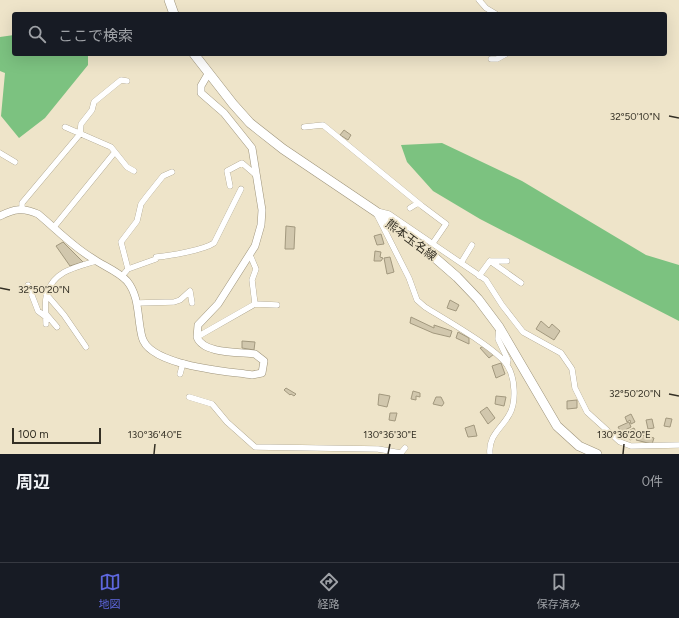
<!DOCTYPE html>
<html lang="ja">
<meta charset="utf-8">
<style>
:root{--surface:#171b24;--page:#242831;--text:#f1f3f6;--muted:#9ea1a6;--line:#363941;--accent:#5e67de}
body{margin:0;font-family:Figtree,"Noto Sans JP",sans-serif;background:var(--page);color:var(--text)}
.scale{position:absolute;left:12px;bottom:10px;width:89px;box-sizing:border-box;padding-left:4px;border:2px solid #343025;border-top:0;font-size:11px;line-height:14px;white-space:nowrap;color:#343025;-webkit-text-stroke:3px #eee4c9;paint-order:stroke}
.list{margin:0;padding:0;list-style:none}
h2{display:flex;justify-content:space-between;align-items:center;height:52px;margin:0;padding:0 16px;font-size:17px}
h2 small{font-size:13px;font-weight:400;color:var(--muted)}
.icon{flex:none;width:22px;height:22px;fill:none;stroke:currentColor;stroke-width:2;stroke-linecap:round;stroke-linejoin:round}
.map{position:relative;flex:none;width:679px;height:454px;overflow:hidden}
.search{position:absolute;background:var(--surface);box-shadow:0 4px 16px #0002;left:12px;right:12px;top:12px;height:44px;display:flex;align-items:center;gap:10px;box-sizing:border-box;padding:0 14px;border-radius:4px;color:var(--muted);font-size:15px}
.sheet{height:108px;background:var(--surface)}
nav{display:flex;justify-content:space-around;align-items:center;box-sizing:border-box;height:56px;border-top:1px solid var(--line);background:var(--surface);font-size:11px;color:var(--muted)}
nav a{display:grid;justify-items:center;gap:2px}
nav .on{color:var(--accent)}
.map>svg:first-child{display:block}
.forest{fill:#7cc280}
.building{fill:#d1c7ad;stroke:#a2987e}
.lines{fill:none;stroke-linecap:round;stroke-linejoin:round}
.minor-casing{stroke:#9e947b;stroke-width:6}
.tertiary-casing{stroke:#9e947b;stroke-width:8}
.primary-casing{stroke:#9e947b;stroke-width:10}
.minor{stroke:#fff;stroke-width:5.5}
.tertiary{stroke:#fff;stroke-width:7}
.primary{stroke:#fff;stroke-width:9}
.ticks{fill:none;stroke:#343025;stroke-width:1.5}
.labels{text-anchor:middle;stroke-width:3.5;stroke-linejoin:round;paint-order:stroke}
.street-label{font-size:12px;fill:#343025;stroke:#eee4c9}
.ticks-label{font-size:10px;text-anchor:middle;fill:#343025;stroke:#eee4c9;stroke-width:3.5;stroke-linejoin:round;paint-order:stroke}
</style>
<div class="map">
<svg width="679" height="454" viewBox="0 0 679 454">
<rect width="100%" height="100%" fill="#eee4c9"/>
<path class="forest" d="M14,35V54H88V65L45,118L19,138L1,116L5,73L0,71V37Z
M442,143L522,181L646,255L679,265V321L480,219L433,191L407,162L401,145Z"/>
<path class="building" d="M344,130L351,135L348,140L340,135Z
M286,226L295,227L294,249H285Z
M381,234L384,244L377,245L374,236Z
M63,242L83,262L70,266L56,246Z
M375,251L381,252L380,257L383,258L381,261H374Z
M390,257L394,272L387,274L384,258Z
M450,300L459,305L456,311L447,308Z
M411,317L434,328V325L452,331L450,337L433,333L410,323Z
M541,321L549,328L552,324L560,331L554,340L536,329Z
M458,332L469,338V344L456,338Z
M242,341L255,342L254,350L242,348Z
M484,346L494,354L489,358L480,348Z
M501,363L505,374L496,378L492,366Z
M286,388L296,394L294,396L291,394L290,395L284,390Z
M413,391L420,393V397L416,396V400L411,399Z
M379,394L390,396L387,407L378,405Z
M496,396L506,397L504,406L495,404Z
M436,397H441L444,403L442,406L433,404Z
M577,400V408L567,409V401Z
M487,407L495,418L488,424L480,412Z
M390,413H397L395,421L389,420Z
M631,414L635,422L631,424L630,420L627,422L625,417Z
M666,418L672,419L670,427L664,426Z
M652,419L654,428L648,429L646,420Z
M629,422L631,427L621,432L618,427Z
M474,425L477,436L468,437L465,428Z
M634,428L638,436L630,440L626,432Z
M638,434L654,438L652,444L636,440Z"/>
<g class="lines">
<defs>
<path id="minor" d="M479,0L486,8L496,14
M491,59H497L506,54
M65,127L111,147L127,167L134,171
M304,127L323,125L422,206L446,224L433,243
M0,153L15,162
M230,186L227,171L242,163L257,176
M410,208L418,203
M22,209V203L80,134L81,124L92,110L94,102L121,80L127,81
M377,211L389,214L486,280L502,305L523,332L561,353L572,369L575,388L587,412L620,442L631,446L679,445
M376,213L409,278L417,300L425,307C444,319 496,348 507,365C515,377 517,402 509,415C501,429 488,436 490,454
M54,227L115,152
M250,255L256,269L252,280L255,304
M490,261L521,283
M461,263L472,245
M128,269L156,259V257C169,256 204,250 214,243L241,189
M122,276L128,269L121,242L137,221L141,204L147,196L163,176L172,172
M479,276L490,261H507
M28,285L38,311L46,317
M46,294L64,315L86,347
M137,303L174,302L180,300L190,291L192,303
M46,314L57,327
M46,324C46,315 44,302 47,293C54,271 76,267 96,261
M499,327L498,339L508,360L507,365
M197,337L255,304L277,305
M180,374L183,363
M189,397L212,404L227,422L255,447L378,449L401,453L405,448"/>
<path id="tertiary" d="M0,216C14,209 23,207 38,214C55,228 72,246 92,258C103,266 118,271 127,281C140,297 137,318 142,337C149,366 227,371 252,375L262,373L264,361L255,354C239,352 203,354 197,337L198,325L218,304L255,246L261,225L262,210L252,148L224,113L201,93V86L208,74"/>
<path id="primary" d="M169,0L174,14
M194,54L233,104L250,123L283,149L375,211L426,250L457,277L478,299L499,327L557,426L579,446L597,454"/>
</defs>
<use href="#minor" class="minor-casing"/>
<use href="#tertiary" class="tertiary-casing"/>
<use href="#primary" class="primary-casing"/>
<use href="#minor" class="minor"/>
<use href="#tertiary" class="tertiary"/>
<use href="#primary" class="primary"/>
</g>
<path class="ticks" d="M669,116L679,118M0,288L10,290M669,394L679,396M154,454L155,444M388,454L390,444M623,454L624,444"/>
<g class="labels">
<g class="street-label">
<text transform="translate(411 240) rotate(37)" y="4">熊本玉名線</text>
</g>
</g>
<g class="ticks-label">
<text x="635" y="120">32°50'10"N</text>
<text x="44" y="293">32°50'20"N</text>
<text x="635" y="397">32°50'20"N</text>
<text x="155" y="438">130°36'40"E</text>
<text x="390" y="438">130°36'30"E</text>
<text x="624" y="438">130°36'20"E</text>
</g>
</svg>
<div class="scale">100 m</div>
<div class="search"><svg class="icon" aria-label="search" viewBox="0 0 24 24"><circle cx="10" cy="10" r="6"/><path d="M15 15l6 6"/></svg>ここで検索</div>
</div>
<section class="sheet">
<h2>周辺<small>0件</small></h2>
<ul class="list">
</ul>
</section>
<nav>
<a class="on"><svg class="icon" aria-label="map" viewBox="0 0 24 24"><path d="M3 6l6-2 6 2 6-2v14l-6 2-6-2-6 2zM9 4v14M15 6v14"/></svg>地図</a>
<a><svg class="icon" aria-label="directions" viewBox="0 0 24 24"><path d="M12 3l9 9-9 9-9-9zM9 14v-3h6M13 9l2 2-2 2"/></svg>経路</a>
<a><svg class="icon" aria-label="saved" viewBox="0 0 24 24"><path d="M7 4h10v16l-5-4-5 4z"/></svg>保存済み</a>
</nav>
